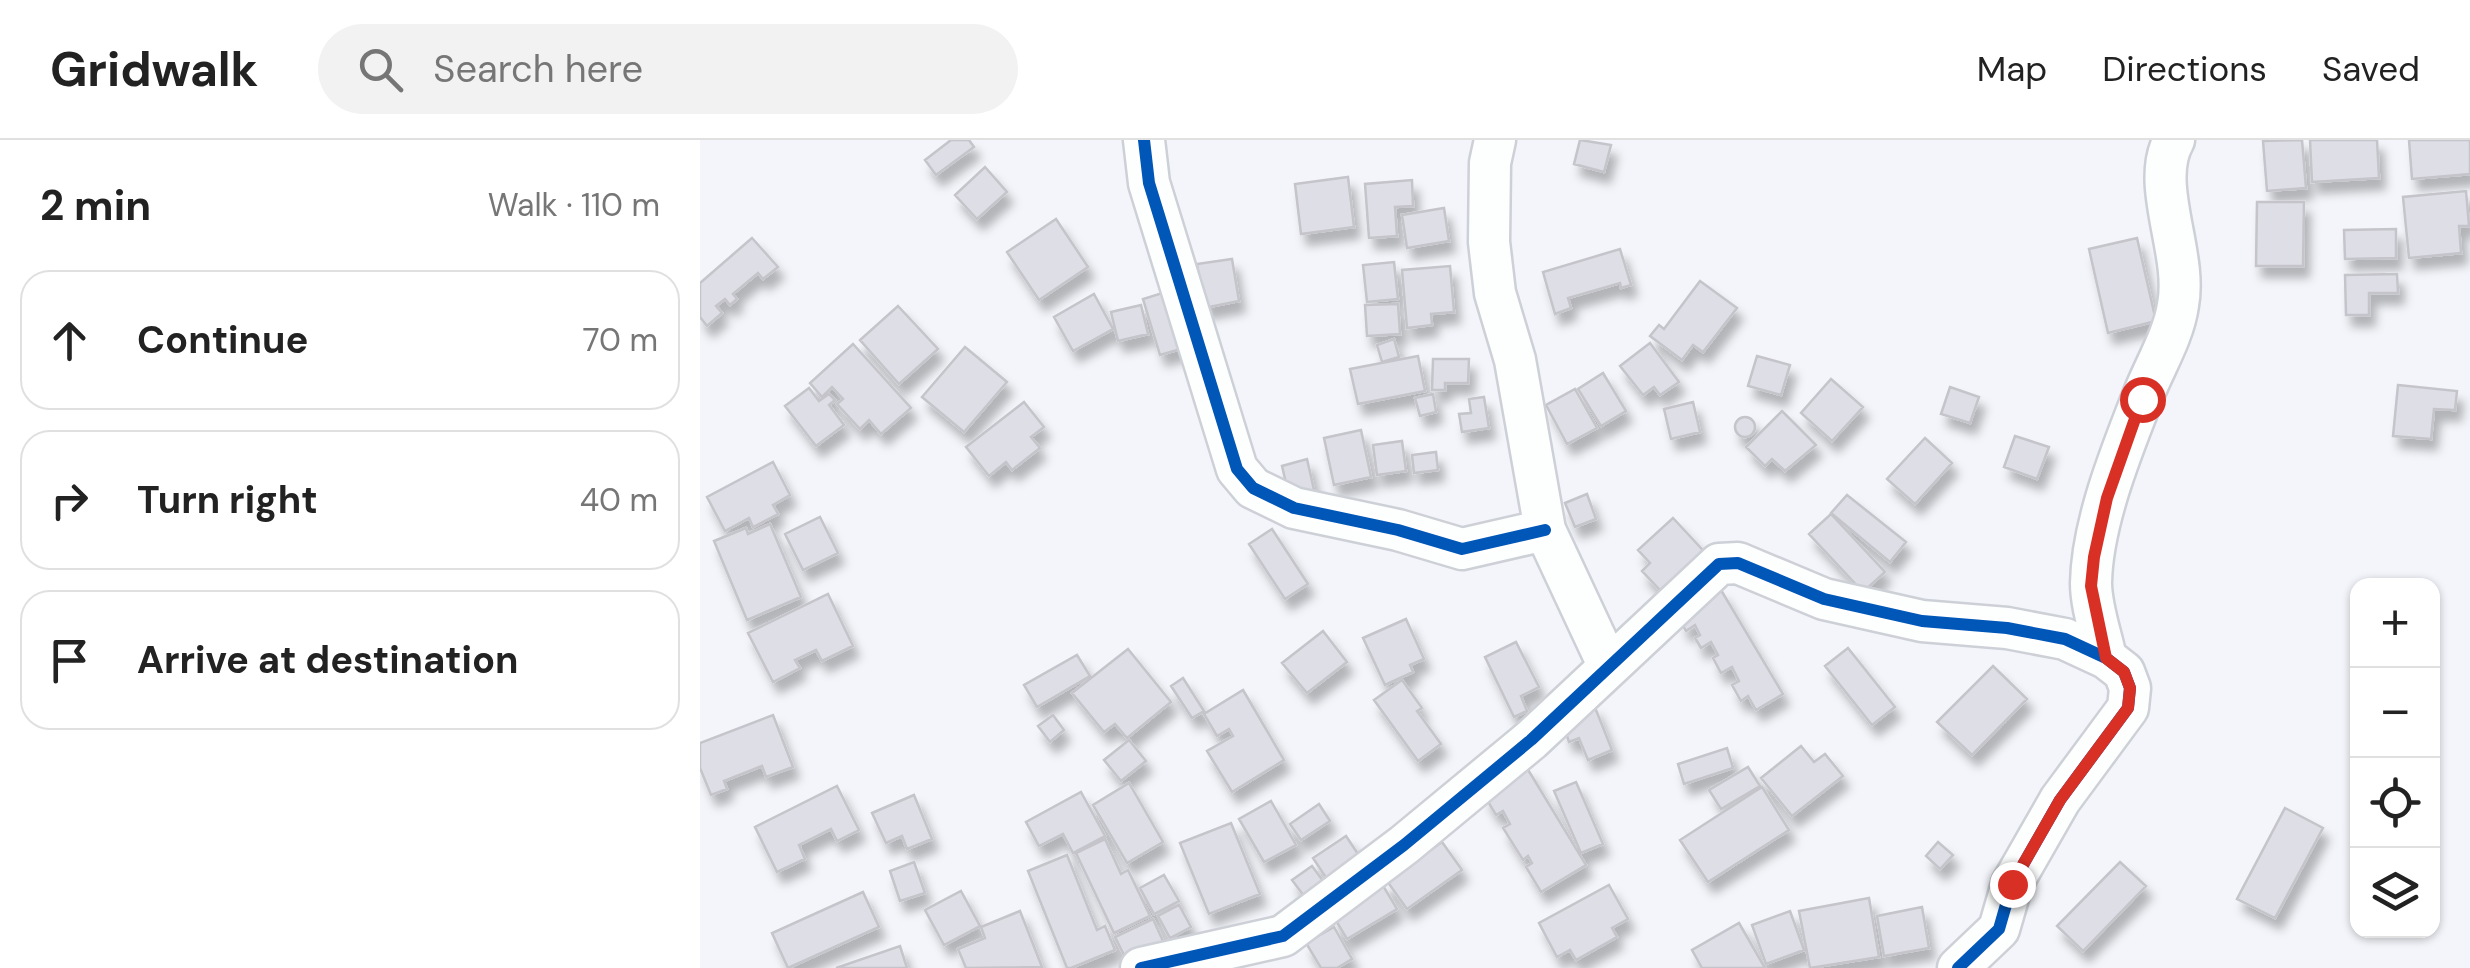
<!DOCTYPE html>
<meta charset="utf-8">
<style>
:root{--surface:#fff;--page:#f2f2f2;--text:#222;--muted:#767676;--line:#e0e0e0}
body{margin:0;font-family:"DM Sans",sans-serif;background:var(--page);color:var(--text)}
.controls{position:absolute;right:30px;bottom:30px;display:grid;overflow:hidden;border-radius:20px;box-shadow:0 2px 8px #0004}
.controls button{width:90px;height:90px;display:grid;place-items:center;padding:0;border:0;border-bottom:2px solid var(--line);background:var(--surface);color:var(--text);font:50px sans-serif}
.stop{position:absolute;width:30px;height:30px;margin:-22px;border:8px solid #d93025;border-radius:50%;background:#fff}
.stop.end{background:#d93025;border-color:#fff;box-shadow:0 2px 10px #0008}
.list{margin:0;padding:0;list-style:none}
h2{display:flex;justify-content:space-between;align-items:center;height:130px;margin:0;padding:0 40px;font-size:42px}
h2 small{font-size:32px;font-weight:400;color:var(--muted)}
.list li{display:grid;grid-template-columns:65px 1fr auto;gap:30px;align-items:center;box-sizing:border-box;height:140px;margin:0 20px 20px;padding:0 20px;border:2px solid var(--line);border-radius:30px}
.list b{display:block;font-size:38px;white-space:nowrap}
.list em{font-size:32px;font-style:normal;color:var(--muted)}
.icon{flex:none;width:55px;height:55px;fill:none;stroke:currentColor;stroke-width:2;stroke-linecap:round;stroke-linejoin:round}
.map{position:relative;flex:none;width:1770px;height:828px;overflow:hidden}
header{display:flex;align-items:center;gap:60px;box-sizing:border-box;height:140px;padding:0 50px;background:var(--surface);border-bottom:2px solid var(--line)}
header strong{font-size:48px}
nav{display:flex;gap:55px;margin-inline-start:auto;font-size:35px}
.search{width:700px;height:90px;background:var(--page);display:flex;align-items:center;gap:25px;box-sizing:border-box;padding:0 35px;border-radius:55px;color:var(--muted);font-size:38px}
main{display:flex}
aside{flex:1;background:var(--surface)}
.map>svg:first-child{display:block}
.building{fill:#dedee6;stroke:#c4c4ca;stroke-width:2.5;filter:url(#shadow)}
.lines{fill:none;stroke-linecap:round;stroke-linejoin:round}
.street-casing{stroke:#cdd0d6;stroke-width:45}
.street{stroke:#fdfefe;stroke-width:40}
.cycleway-casing{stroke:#fff;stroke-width:19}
.cycleway{stroke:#0057b8;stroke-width:12}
.route{stroke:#d93025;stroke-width:12}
</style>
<header>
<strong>Gridwalk</strong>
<div class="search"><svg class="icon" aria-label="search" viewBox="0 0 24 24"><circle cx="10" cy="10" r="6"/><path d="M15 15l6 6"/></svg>Search here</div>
<nav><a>Map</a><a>Directions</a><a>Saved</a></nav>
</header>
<main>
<aside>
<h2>2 min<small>Walk · 110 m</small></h2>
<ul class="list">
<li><svg class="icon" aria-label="ahead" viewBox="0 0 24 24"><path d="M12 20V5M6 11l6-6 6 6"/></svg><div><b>Continue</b></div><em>70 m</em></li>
<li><svg class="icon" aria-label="right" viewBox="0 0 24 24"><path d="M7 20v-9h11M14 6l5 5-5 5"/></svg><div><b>Turn right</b></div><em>40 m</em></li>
<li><svg class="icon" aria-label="arrive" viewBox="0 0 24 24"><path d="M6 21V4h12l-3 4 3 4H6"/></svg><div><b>Arrive at destination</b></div></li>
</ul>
</aside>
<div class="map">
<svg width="1770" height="828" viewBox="0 0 1770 828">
<defs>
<filter id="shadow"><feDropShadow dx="6" dy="11" stdDeviation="5" flood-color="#0004"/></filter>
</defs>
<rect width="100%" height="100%" fill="#f3f5fa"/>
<path class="building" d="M251,0H269L274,7L236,35L225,20Z
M880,0L911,5L904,32L874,24Z
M1602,0L1606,48L1567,51L1563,1Z
M1610,0H1677L1679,38L1612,42Z
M1709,0H1770V34L1712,39Z
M285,27L307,52L277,79L255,55Z
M648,37L654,87L601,94L595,44Z
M712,40L713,66L695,67L697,96L669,98L665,44Z
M1766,51L1769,86H1759L1761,113L1709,118L1703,57Z
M1557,62H1604L1603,126H1556Z
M744,68L749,101L707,108L702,75Z
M356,79L388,127L339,160L307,112Z
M1696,89V118L1645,119L1644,90Z
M52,98L78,127L63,139L58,133L33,154L37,159L30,165L25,159L16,166L22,173L7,186L0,177V143Z
M1437,98L1456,181L1408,193L1389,109Z
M920,109L931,145L921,148L920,143L868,158L871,168L855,174L843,132Z
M532,119L539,161L504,168L497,124Z
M694,122L698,159L667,162L663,125Z
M750,126L754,172L731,174L732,185L707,188L702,130Z
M1697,134L1698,153H1669V175H1646L1645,135Z
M1000,141L1037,168L1003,212L993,205L982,220L950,196L959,185L964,189Z
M472,150L488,207L460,215L443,159Z
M394,154L413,189L373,211L354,177Z
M698,164L700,194L667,196L665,165Z
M441,165L448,194L418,201L411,172Z
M198,166L238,209L199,244L160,200Z
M694,199L699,217L682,222L677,205Z
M950,203L979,242L960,255L954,247L943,255L920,226Z
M153,204L211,268L181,294L169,280L160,289L137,264L143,259L132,247L122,257L110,243Z
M265,207L307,242L264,292L222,257Z
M718,216L725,251L658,264L650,229Z
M1057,216L1090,225L1081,255L1048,246Z
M733,219H769L768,243H745V250H732Z
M903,233L926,271L901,286L878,249Z
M1131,239L1163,267L1132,301L1101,273Z
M1698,245L1757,251L1755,270L1734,269L1731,299L1693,296Z
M1250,247L1279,257L1270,283L1241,274Z
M109,248L119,261L129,254L135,260L129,265L144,285L116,306L85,266Z
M875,249L897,288L867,304L846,265Z
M733,254L736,272L720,276L715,258Z
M784,257L789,288L762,292L759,274L771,273L769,259Z
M324,262L344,287L331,297L340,308L312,330L306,322L289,336L266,307Z
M993,262L1000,292L971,299L964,269Z
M1082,271L1116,305L1085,331L1072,319L1065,326L1046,307Z
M1035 287a10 10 0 1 1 20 0a10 10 0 1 1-20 0Z
M661,290L671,337L634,345L624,298Z
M1315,296L1349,307L1337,339L1304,327Z
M1225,298L1252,323L1215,364L1187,339Z
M702,301L706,331L677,335L673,305Z
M736,312L738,330L714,333L712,315Z
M607,319L614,350L589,356L582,326Z
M73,322L90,355L73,365L78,374L53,387L49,378L25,391L7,357Z
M887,354L896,379L875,387L865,363Z
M1147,355L1206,402L1190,422L1131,373Z
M1131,374L1185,432L1163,452L1109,394Z
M120,377L138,413L103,430L85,394Z
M973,378L1012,420L977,453L967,444L960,450L942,431L950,423L938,410Z
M70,384L101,457L47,480L14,401L46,388L48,394Z
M572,389L608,444L585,459L549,404Z
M1021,450L1083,554L1056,570L1048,556L1041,561L1032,545L1039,541L1032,527L1021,533L1013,518L1018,515L1011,502L1001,508L995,498L1000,495L995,485L986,491L980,480Z
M128,454L153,506L122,521L116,510L95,520L100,528L73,542L48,493Z
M706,479L724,519L710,525L713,532L685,545L663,498Z
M623,491L647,522L607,553L582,523Z
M816,502L839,547L821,556L827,571L814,577L785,517Z
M1148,508L1195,567L1172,585L1125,526Z
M428,509L471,562L427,598L415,584L404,592L372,553Z
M377,515L390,536L337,567L324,545Z
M1293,526L1327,559L1272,615L1237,582Z
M483,538L504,571L492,578L471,546Z
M702,540L722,568L717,571L741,604L718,621L674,560Z
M543,550L584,620L532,652L507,611L533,596L529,589L517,596L504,574Z
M894,565L912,610L888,620L879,598L869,602L864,587Z
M73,575L93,627L66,637L62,626L24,641L27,649L11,655L0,628V603Z
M353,575L364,590L350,602L338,586Z
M429,600L446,621L421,641L404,620Z
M1101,606L1114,622L1125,614L1143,636L1092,676L1061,638Z
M1027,608L1033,628L984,644L978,624Z
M1048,627L1060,646L1021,669L1009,650Z
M827,628L886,725L841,752L826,727L832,723L828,716L823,720L803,688L810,684L803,671L796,675L784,655Z
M876,642L903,704L881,713L854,651Z
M429,643L463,702L427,723L393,665Z
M137,646L159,690L137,701L131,689L99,705L105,719L77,732L55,687Z
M1062,647L1089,690L1008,742L980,700Z
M381,652L405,696L373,713L363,694L339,706L326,682Z
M214,655L232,699L207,709L202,696L186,703L172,673Z
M571,661L596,705L564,722L539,679Z
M619,664L630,681L601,700L590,684Z
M1585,668L1623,688L1575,778L1537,759Z
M531,683L560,754L509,774L480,703Z
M646,696L660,717L627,739L613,718Z
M405,699L421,734L428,730L450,776L414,793L376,713Z
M742,702L762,730L707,769L687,741Z
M1238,702L1253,715L1240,729L1226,716Z
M367,715L397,790L405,786L415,810L371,828H367L328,731Z
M214,722L225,753L200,761L190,731Z
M1420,722L1446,746L1383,811L1357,786Z
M612,726L629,749L610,764L592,740Z
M464,735L479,761L454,774L440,748Z
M682,744L697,769L647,799L632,774Z
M909,745L928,779L912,788L917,797L876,820L870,810L857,817L839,783Z
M261,751L280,786L244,805L225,770Z
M163,752L179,787L88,828L72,793Z
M1169,758L1179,817L1110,828L1099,771Z
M479,765L491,787L470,798L458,776Z
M1222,767L1229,808L1184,816L1177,776Z
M320,771L342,827L266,828L258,809L285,798L281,787Z
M1090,771L1104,810L1066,824L1052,785Z
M453,779L463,801L436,814L435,809L424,815L415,797Z
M1039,783L1065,828H1002L992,810Z
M634,787L652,819L637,828H621L606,803Z
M200,806L207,828H136Z"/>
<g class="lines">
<defs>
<path id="street" d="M444,0L449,43L537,329L553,348L594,368L698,390L762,409L845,390
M795,0L790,23L789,102L795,153L815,220L845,390L909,527
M1406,518C1401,494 1391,467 1391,443C1392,382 1423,307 1445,251C1456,224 1474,194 1478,165C1488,113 1449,44 1474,0
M441,828L583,796L704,705L831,600L1019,424L1038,423L1124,459L1222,481L1307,488L1365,499L1406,518L1424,532L1430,548L1428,568L1360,660L1312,744L1299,789L1258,828"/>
</defs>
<use href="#street" class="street-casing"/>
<use href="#street" class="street"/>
<defs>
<path id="cycleway" d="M444,0L449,43L537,329L553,348L594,368L698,390L762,409L845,390
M441,828L583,796L704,705L831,600L1019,424L1038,423L1124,459L1222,481L1307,488L1365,499L1406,518L1424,532L1430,548L1428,568L1360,660L1312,744L1299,789L1258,828"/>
</defs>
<use href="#cycleway" class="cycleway-casing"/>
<use href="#cycleway" class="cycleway"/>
</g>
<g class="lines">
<path class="route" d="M1312,744L1360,660L1428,568L1430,548L1424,532L1406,518L1391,446L1394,417L1407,358L1442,259"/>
</g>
</svg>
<div class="controls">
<button>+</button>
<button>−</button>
<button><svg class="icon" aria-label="locate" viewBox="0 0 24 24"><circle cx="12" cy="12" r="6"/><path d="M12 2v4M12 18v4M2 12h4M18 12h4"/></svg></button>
<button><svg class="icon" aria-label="layers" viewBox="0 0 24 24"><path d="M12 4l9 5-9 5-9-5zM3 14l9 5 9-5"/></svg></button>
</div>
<div class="stop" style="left:1442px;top:259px"></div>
<div class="stop end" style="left:1312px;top:744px"></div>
</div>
</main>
